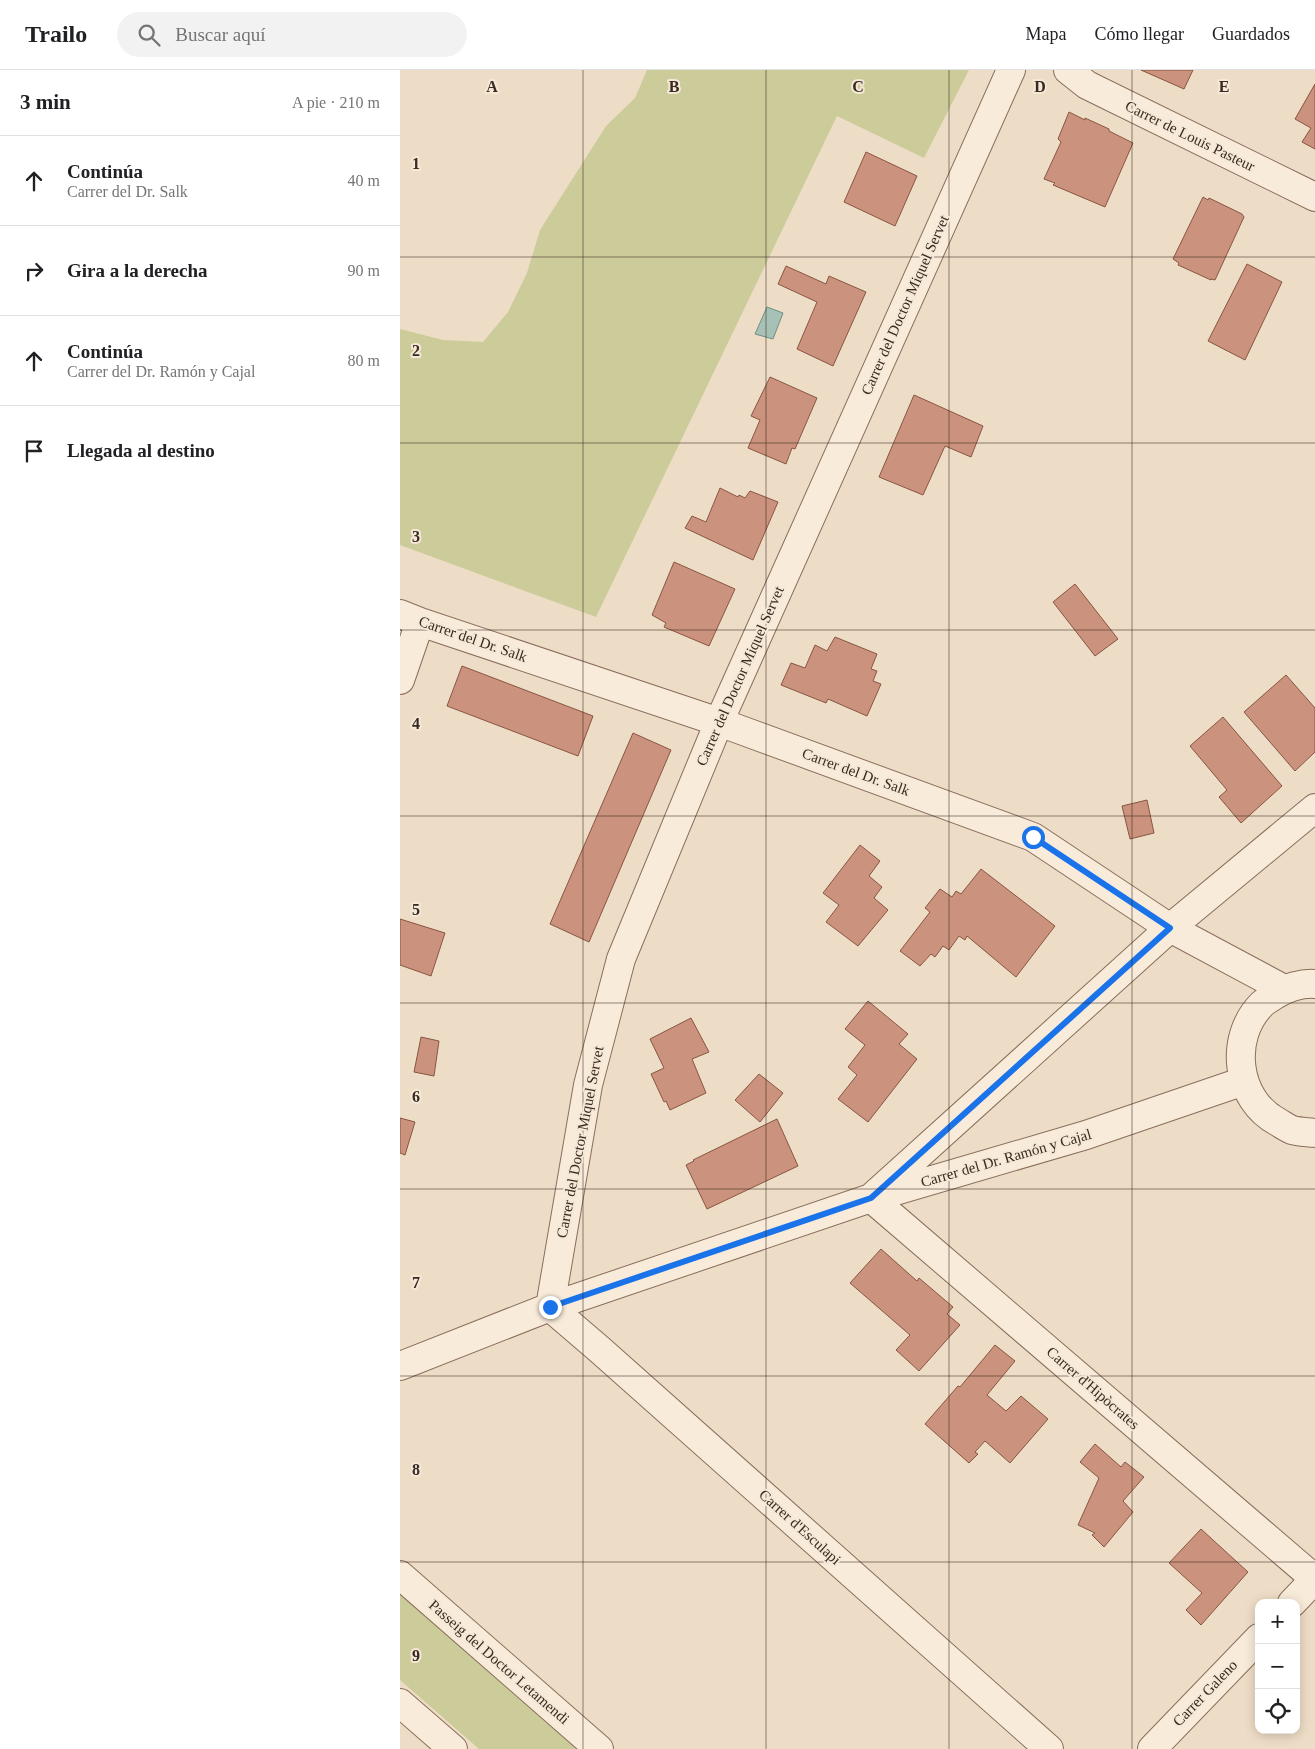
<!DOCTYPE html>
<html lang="es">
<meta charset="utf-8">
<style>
:root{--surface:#fff;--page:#f2f2f2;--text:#202124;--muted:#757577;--line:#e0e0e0}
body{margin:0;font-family:Georgia,serif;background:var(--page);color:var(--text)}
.controls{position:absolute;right:15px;bottom:15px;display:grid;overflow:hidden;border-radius:10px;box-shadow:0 2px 12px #0003}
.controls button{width:45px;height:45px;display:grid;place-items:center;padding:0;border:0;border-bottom:1px solid var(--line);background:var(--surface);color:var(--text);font:25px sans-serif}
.stop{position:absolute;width:15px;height:15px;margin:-11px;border:4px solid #1a73e8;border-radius:50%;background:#fff}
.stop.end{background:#1a73e8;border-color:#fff;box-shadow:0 1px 5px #0008}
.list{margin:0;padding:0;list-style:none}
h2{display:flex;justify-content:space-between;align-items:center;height:65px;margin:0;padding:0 20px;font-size:21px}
h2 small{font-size:16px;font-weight:400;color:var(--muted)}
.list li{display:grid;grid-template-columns:32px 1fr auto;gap:15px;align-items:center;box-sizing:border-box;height:90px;padding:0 20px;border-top:1px solid var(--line)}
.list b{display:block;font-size:19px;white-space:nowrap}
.list p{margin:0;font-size:16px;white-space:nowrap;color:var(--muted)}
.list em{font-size:16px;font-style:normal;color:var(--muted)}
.icon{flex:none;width:28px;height:28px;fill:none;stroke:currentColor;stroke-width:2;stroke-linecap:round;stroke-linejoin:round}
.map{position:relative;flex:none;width:915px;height:1679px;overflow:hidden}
header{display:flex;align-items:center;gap:30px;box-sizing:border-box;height:70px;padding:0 25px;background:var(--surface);border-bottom:1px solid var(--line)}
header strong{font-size:24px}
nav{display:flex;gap:28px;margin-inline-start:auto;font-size:18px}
.search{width:350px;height:45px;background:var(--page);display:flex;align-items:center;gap:12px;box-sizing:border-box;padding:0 18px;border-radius:28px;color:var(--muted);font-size:19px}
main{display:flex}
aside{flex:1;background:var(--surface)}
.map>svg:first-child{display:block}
.green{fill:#cccb9a}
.water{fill:#a8c1b6;stroke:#6e9083}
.building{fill:#cb937d;stroke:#885542}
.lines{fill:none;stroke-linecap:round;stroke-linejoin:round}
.minor-casing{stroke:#896e5c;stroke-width:30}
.minor{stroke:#f8ebda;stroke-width:28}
.route{stroke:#1a73e8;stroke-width:6}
.grid{fill:none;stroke:#392920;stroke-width:1;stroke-opacity:0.55}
.labels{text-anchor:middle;stroke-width:4;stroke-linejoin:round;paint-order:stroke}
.street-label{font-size:15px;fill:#392920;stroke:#f5e8d6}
.grid-label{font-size:16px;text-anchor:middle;font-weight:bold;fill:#392920;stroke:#f5e8d6;stroke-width:4;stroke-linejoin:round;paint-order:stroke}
</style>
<header>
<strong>Trailo</strong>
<div class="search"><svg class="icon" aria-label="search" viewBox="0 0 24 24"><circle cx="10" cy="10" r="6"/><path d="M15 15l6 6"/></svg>Buscar aquí</div>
<nav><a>Mapa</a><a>Cómo llegar</a><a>Guardados</a></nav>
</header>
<main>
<aside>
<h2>3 min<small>A pie · 210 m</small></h2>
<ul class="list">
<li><svg class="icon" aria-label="ahead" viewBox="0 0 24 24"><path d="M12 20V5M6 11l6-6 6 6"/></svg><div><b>Continúa</b><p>Carrer del Dr. Salk</p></div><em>40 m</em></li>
<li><svg class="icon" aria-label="right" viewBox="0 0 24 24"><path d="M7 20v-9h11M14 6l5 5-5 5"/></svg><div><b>Gira a la derecha</b></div><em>90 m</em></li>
<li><svg class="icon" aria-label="ahead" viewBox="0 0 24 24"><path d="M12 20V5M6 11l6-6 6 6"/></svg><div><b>Continúa</b><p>Carrer del Dr. Ramón y Cajal</p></div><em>80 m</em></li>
<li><svg class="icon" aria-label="arrive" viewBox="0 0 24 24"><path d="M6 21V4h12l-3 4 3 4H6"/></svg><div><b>Llegada al destino</b></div></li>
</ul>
</aside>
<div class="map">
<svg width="915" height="1679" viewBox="0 0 915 1679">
<rect width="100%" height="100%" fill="#eeddc6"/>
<path class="green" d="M247,0H569L524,88L437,46L196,547L0,475V259L43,270L83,272L108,242L127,203L140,160L206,56L235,28Z
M0,1521L178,1679H79L0,1610Z"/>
<path class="water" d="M367,237L383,243L373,269L355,264Z"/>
<path class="building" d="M741,0H793L784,19Z
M915,14V79L902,72L911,58L895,49Z
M669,42L685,50V48L709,59V61L733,73L705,137L653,115L655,113L644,109L661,72L658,69Z
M466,82L517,106L495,156L444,132Z
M803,127L808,130L809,128L842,144L844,147L815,210L811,209V210L778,195L779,193L773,189Z
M847,194L882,212L845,290L808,271Z
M386,196L426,214L429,206L466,222L433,296L397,279L417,232L378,214Z
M370,307L417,328L395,379L392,378L386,394L348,378L360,350L351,346Z
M514,325L583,356L571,387L545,376L523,425L479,407Z
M320,418L338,427L339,425L345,428L350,421L378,432L353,490L285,458L292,446L306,452Z
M274,492L335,519L309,576L264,557L266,553L252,545Z
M675,514L718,569L695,586L653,532Z
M435,567L477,584L471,599L477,601L473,611L481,614L467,646L428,629L426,633L381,615L391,593L405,598L415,575L427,581Z
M62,596L193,646L178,686L47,636Z
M886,605L915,638V682L895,701L844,642Z
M823,647L882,716L841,753L819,727L827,720L790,676Z
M233,663L271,680L189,872L150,854Z
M747,730L754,763L730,769L722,736Z
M460,775L480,791L469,806L482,817L474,828L488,840L458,876L426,852L439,835L423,823Z
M581,799L655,856L616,907L567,866L565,870L559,866L549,880L543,876L535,887L531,884L520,896L500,881L530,842L525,838L540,819L552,827L556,821L561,824Z
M0,849L45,863L31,906L0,895Z
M468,931L508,964L499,974L517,989L468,1052L438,1029L457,1005L448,997L465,975L445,959Z
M291,948L309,982L292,989L306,1023L270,1040L266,1031L264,1032L251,1004L264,998L250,969Z
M21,967L39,971L34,1006L14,1002Z
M359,1004L383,1023L360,1052L335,1030Z
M0,1048L15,1052L5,1085L0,1083Z
M377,1049L398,1096L307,1139L286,1095L294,1091L293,1090Z
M481,1179L517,1211L519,1208L553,1237L547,1244L560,1255L519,1301L496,1280L510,1265L450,1213Z
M595,1275L615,1291L587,1325L606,1341L621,1326L648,1349L610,1393L585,1371L575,1382L578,1384L569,1393L525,1354L558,1316L560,1317Z
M695,1374L721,1397L725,1392L744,1407L723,1431L733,1442L704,1477L692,1465L695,1463L678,1455L699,1408L680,1392Z
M801,1459L848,1502L801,1555L786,1540L802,1523L769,1493Z"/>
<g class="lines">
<defs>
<path id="minor" d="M611,0L319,652L221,889L188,1015L150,1237L199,1279L649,1679
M668,0L687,15L915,127
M0,544L20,552L319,652L633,767L770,858L884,919
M0,610L20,552
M915,738L770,858L471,1128L915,1509
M915,914C901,913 887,918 875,925C871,928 866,930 862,934C828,968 836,1030 878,1052C883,1055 887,1058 892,1060C899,1062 908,1062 915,1063
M0,1296L150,1237L471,1128L686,1065L844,1011
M0,1505L199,1679
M892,1533L915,1509
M0,1633L53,1679
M752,1679L859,1568"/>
</defs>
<use href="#minor" class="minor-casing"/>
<use href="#minor" class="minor"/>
</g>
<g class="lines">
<path class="route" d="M150,1237L471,1128L770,858L633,767"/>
</g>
<path class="grid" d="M183,0V1679M366,0V1679M549,0V1679M732,0V1679M0,187H915M0,373H915M0,560H915M0,746H915M0,933H915M0,1119H915M0,1306H915M0,1492H915"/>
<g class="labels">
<g class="street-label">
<text transform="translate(790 66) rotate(26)" y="5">Carrer de Louis Pasteur</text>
<text transform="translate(505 235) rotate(-66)" y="5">Carrer del Doctor Miquel Servet</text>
<text transform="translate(73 569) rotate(19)" y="5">Carrer del Dr. Salk</text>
<text transform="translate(340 606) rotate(-66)" y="5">Carrer del Doctor Miquel Servet</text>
<text transform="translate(456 702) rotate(20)" y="5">Carrer del Dr. Salk</text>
<text transform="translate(180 1072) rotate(-79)" y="5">Carrer del Doctor Miquel Servet</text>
<text transform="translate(606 1088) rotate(-16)" y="5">Carrer del Dr. Ramón y Cajal</text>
<text transform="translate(693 1318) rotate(41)" y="5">Carrer d'Hipòcrates</text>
<text transform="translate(400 1457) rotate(42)" y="5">Carrer d'Esculapi</text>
<text transform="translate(99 1592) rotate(41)" y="5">Passeig del Doctor Letamendi</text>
<text transform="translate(805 1623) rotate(-46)" y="5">Carrer Galeno</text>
</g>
</g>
<g class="grid-label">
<text x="92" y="22">A</text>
<text x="274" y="22">B</text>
<text x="458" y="22">C</text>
<text x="640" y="22">D</text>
<text x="824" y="22">E</text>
<text x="16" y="99">1</text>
<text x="16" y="286">2</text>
<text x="16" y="472">3</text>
<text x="16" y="659">4</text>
<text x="16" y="845">5</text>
<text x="16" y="1032">6</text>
<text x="16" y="1218">7</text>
<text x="16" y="1405">8</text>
<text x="16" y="1591">9</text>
</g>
</svg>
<div class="controls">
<button>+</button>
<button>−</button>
<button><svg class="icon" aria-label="locate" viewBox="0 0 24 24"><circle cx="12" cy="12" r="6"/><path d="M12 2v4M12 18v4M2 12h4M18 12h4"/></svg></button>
</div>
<div class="stop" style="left:633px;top:767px"></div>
<div class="stop end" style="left:150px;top:1237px"></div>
</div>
</main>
